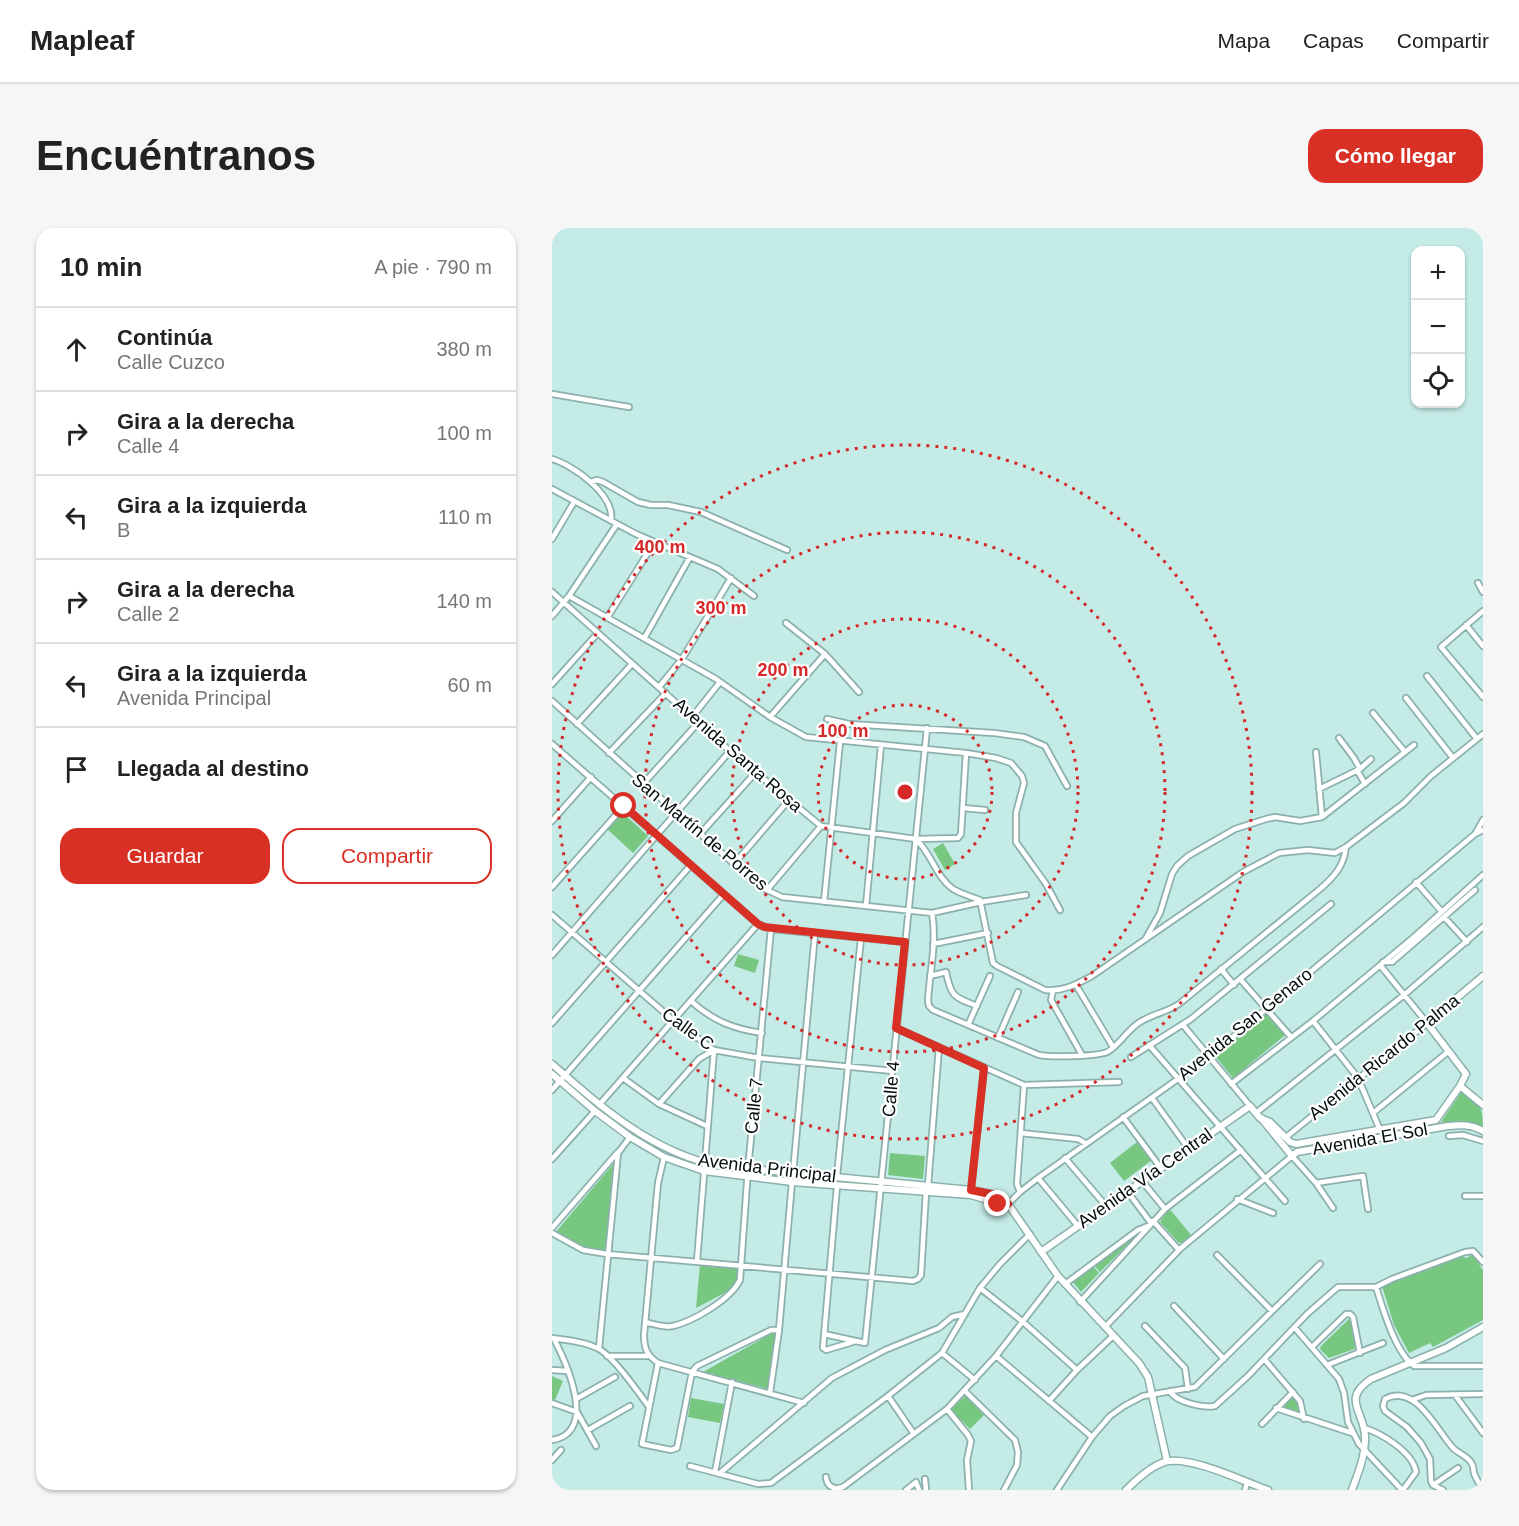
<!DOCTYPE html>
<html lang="es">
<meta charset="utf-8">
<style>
:root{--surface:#fff;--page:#f6f6f6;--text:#222;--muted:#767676;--line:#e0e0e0;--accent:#d93025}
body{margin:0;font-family:Arial,sans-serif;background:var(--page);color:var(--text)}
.controls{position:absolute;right:18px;top:18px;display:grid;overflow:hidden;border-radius:12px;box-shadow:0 2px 4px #0004}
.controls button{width:54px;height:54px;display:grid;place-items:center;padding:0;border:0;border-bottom:2px solid var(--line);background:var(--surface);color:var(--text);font:30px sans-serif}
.stop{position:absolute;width:18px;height:18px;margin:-14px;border:4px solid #d93025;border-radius:50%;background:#fff}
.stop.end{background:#d93025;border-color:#fff;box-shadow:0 2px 6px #0008}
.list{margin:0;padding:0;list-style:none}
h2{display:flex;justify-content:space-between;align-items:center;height:78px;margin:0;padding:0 24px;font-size:26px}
h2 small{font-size:20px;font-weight:400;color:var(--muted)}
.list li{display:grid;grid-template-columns:39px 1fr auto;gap:18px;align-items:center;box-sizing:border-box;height:84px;padding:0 24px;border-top:2px solid var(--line)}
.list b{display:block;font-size:22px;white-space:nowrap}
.list p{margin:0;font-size:20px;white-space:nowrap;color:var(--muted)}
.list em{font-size:20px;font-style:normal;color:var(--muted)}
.actions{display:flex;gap:12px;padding:18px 24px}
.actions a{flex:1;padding:14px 0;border:2px solid var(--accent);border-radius:18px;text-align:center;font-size:21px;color:var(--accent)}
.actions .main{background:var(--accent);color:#fff}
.icon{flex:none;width:33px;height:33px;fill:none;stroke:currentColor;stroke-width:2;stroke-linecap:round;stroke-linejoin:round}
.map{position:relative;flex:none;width:931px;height:1262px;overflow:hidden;border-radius:18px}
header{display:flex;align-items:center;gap:36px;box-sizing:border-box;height:84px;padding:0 30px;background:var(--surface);border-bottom:2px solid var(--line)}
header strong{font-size:28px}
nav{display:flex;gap:33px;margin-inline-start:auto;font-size:21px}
.intro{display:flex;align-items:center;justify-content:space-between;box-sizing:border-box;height:144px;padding:0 36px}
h1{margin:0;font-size:42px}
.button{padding:15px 27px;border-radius:18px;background:var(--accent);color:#fff;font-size:21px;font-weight:700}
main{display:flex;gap:36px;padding:0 36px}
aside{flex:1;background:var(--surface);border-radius:18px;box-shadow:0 2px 4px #0004}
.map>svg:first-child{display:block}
.green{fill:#77c781}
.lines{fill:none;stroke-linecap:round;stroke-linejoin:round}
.minor-casing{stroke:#8cb1ad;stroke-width:8}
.tertiary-casing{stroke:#8cb1ad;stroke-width:9}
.minor{stroke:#fff;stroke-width:4.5}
.tertiary{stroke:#fff;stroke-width:6}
.route{stroke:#d93025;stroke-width:8}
.ring{fill:none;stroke:#d62828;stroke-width:3;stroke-dasharray:3 6}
.labels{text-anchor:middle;stroke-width:4.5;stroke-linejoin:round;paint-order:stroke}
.street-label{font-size:18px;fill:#020e0d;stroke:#fff}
.centre{fill:#d62828;stroke:#fff;stroke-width:3}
.ring-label{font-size:18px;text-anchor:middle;font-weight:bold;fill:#d62828;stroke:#fff;stroke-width:4.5;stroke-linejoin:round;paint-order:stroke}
</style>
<header>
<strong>Mapleaf</strong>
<nav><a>Mapa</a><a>Capas</a><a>Compartir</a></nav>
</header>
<div class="intro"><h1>Encuéntranos</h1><a class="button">Cómo llegar</a></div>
<main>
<aside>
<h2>10 min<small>A pie · 790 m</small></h2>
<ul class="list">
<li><svg class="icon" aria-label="ahead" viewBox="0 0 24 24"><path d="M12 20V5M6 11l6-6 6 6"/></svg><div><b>Continúa</b><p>Calle Cuzco</p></div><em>380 m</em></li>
<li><svg class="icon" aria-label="right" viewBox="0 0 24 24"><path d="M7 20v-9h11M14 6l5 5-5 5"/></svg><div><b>Gira a la derecha</b><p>Calle 4</p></div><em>100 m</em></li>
<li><svg class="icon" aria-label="left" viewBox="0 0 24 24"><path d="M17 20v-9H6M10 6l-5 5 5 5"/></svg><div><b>Gira a la izquierda</b><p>B</p></div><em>110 m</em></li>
<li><svg class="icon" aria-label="right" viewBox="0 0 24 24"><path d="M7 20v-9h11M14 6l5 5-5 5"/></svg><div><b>Gira a la derecha</b><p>Calle 2</p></div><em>140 m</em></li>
<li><svg class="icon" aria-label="left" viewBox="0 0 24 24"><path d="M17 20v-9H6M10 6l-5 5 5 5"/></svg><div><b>Gira a la izquierda</b><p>Avenida Principal</p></div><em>60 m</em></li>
<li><svg class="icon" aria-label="arrive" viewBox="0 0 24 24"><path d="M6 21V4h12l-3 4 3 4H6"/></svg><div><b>Llegada al destino</b></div></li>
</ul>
<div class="actions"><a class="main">Guardar</a><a>Compartir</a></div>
</aside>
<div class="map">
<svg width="931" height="1262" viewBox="0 0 931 1262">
<rect width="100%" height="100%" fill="#c4ebe6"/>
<path class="green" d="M71,585L96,608L81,625L55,601Z
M391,615L403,636L393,642L381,621Z
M186,726L207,732L203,745L182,738Z
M714,785L733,807L681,850L663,828Z
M910,863C927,875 931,877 931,899L914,894H889Z
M585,914L600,932L572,953L558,935Z
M338,925L373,928L371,951L336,947Z
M62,935L53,1023L22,1016L3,1005Z
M617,980L639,1007L630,1015L626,1014L608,994Z
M586,1004L587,1005L548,1044L542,1037Z
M921,1027L931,1042V1092L881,1119L878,1115L857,1125L842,1097L830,1058L908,1028L914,1030Z
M148,1037L188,1040L185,1053L178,1062L144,1080Z
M541,1038L547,1045L529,1064L521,1054Z
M797,1091L800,1093L805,1120L777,1130L768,1121L769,1118Z
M224,1103L217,1161L151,1144Z
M0,1148L11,1153L3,1172L0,1171Z
M413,1168L432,1187L418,1201L399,1182Z
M741,1169L746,1174L749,1184L732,1179L733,1175Z
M139,1170L172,1176L168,1195L136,1189Z"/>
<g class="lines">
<defs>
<path id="minor" d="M0,166L77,179
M0,231C21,237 63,267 59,292
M39,254L45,252L51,254L86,274L99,277H116L149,284L235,322
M0,261L84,306L166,341L202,368
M0,311L22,274
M926,355L931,364
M0,364L178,523L269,598L364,611L406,610L409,606L414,525
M17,368L164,451L218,489L254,509L414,525L444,530L459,535L470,548L472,555L464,585V614L494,656L508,682
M931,383L889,419L931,469
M0,388L17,368L65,296
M55,390L97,323
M234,395L273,426L307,464
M914,397L931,418
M93,409L138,329
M875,448L925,511
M0,456L45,406
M107,459L130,431L179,350
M854,470L901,530
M0,473L182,636L215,662L230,669L380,685L429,674L474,667
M821,485L853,524
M141,488L168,454
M218,489L273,426
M275,491L297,496L442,505L472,509L493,518L515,558
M25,496L80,436
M787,510L802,530L808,541
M0,516L206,696L219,701L353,714
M764,524L770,589
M57,525L114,465
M805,542L813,556
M91,556L146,495
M767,561L808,541L819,531
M411,580L433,582
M0,593L39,549
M149,605L204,544
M923,606L931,592
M364,611C379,625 384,649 401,661C410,666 419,669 428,672L441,735L445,738L493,762C511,764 525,756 540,748L691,644L727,625L756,622L783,625L794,619L852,575L879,548L931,506
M182,636L237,572
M864,654L890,684
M0,659L72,578
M215,662L269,598
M272,674L288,514
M314,678L329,517
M380,685C385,713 378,743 376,772L377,778L381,782L487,827C498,829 549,829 557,823C569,815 576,801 588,794C601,786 615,784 627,776L768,661C782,649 792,638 794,619
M0,687L122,793L162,822L207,830L341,843
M893,690L915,714
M594,710L608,685L620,646L625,638L636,628L683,601L714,591L723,589L748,593L770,589L862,517
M381,716L436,705
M0,727L178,523
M831,734H840L923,662
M669,741L682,757
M378,748L394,744C399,769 402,769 425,778
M688,751L739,809
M524,757L561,819
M501,763L499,772L530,827
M139,773C161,793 182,801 210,805
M761,793L806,850L828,902
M0,795L139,637
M416,797L438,748
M631,797L698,878
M344,800L472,857L567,854
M446,810L466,764
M597,817L733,973
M579,829L639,791L779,676
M71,850L107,876L155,898
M679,856L761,793L862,709L931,647
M0,862L172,666
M600,870L636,920
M107,876L147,831L162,822
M47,877L206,696
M704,885L852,767L931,699
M821,885L897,823
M571,889L608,939
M469,905L526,911L533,915
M897,908L911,907L931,913
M733,910L875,795L828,737
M112,929L106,955L92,1107C92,1121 95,1127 106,1135L252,1175
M513,930L554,978
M0,931L43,883
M241,945L263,705
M285,948L309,710
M486,950L526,998
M590,953L613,981
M764,955L811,948L816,981
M285,958L271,1120L274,1122L304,1113
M376,958L387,819
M419,962L432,840
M575,963L599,995
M468,964L465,956L472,857
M913,968H931
M685,971L721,985
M456,976L468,964L486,950L657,829L923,606L931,602
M601,993L627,1022
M0,1000L65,925
M0,1005L31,1022L55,1026L361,1053L366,1051L369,1047L374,964
M665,1027L720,1083
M145,1033L162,822
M513,1056L586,1002L596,998
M824,1059C831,1081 843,1124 862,1138H931
M428,1060L470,1093L525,1142
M528,1074L613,981L689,922
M622,1078L672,1131
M93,1094C102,1096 112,1100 121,1098C142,1093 179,1071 188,1052L196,941L219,701
M593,1098L633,1140L636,1161
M553,1099L629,1020L740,928L764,955L781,980
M743,1100L787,1151L792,1165L796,1194L807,1216L850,1262
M272,1106L313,1115L375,500
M0,1110C14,1112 31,1113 45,1120C60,1126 87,1165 97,1179
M760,1119L794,1086H798L801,1089L808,1125
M47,1120L66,925L78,909
M390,1125L423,1152
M55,1128H96
M444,1128L540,1209
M713,1132L748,1173L752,1191
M106,1135L90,1216L119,1222L125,1220L126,1215L140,1144L145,1138L219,1102H227
M775,1137L831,1115
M0,1142L15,1143
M413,1163L463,1212L466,1224L465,1237L452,1262
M618,1163C623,1174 651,1180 663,1178L696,1148L755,1086L786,1059H824L840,1051L913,1024L921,1023L931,1034
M218,1165L227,1102L240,954
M903,1167L931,1205
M336,1168L362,1206
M24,1171L63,1149
M860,1172L874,1167L931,1166
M497,1173L525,1142L561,1108
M0,1175L25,1184L44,1218
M724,1180L800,1205
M395,1181L416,1207L419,1213L415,1232L417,1262
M710,1196L741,1164
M812,1200C829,1205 861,1224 864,1244L851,1262
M36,1202L78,1178
M0,1212C46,1205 15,1136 2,1111
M0,1232L9,1222
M138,1238L206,1256L219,1255L336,1168L390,1125L428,1060L448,1036L478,1006
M163,1244L180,1154
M168,1245L280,1150L333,1122L387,1100L400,1089L413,1086
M274,1249C275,1259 282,1262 291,1259L395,1181L444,1128L506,1048
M373,1251L374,1262
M881,1257L906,1240
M354,1262L364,1254L367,1262
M505,1262L540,1209L558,1188L572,1178L591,1168L643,1159L768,1036
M693,1262L695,1255
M891,1262L881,1257L879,1253L878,1231L869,1215L855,1199L833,1183L831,1178L833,1171C864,1154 886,1205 902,1221C908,1226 917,1229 920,1236C922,1239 921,1242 922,1245C924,1251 928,1257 931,1262"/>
<path id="tertiary" d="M0,836C50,880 100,924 167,938L419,962L449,968L454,973L506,1048L587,1135L596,1149L615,1233
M0,846L43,883L78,909L112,929L152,943L240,954L419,967L453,977L456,976
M908,858L931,877
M709,890L740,928L745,924L896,898C909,897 919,896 931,903
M489,1024L698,878L708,890L718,894L738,914L744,916L884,892L908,858L914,846L875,795L931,748
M574,1262C584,1252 603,1235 617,1233C644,1230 690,1253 716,1262
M800,1262C806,1245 814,1227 813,1208C812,1183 789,1171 819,1151L894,1120L931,1099"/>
</defs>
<use href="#minor" class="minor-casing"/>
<use href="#tertiary" class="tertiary-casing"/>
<use href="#minor" class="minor"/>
<use href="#tertiary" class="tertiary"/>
</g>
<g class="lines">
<path class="route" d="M72,578L206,696L212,699L353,714L344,800L432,840L419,962L449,968L456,976H446"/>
</g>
<g class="ring">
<circle cx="353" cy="564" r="87"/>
<circle cx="353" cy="564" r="173"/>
<circle cx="353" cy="564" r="260"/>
<circle cx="353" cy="564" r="347"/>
</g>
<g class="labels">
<g class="street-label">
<text transform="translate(186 527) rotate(41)" y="6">Avenida Santa Rosa</text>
<text transform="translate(148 604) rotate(40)" y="6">San Martín de Porres</text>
<text transform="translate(693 796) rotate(-39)" y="6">Avenida San Genaro</text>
<text transform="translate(136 801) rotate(36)" y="6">Calle C</text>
<text transform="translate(832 829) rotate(-39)" y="6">Avenida Ricardo Palma</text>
<text transform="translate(339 861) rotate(-85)" y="6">Calle 4</text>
<text transform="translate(202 878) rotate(-84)" y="6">Calle 7</text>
<text transform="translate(818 911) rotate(-10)" y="6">Avenida El Sol</text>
<text transform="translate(215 940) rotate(7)" y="6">Avenida Principal</text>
<text transform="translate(593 950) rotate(-35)" y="6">Avenida Vía Central</text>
</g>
</g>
<circle cx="353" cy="564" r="9" class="centre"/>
<g class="ring-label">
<text x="108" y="325">400 m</text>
<text x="169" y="386">300 m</text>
<text x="231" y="448">200 m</text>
<text x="291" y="509">100 m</text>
</g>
</svg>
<div class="controls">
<button>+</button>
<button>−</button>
<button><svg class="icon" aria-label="locate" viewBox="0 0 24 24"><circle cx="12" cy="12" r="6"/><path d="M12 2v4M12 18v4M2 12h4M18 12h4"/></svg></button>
</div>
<div class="stop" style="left:72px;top:578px"></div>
<div class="stop end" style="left:446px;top:976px"></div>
</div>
</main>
